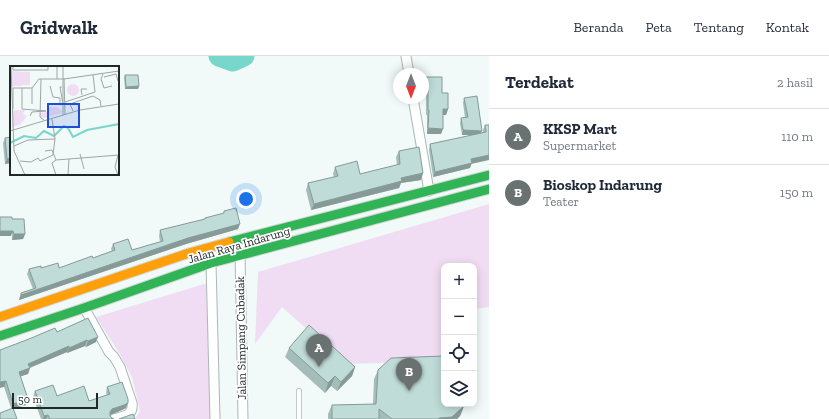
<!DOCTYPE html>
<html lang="id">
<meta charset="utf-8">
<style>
:root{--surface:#fff;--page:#f6f6f7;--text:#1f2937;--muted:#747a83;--line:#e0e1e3;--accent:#6a7271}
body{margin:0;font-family:"Zilla Slab",serif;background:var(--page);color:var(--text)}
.controls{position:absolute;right:12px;bottom:12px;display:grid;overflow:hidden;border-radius:8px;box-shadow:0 2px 10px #0003}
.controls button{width:36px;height:36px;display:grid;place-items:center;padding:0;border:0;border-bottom:1px solid var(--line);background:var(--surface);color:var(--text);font:20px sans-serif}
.compass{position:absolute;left:393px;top:12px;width:36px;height:36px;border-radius:50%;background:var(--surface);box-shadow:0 2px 10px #0003;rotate:180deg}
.scale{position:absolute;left:12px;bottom:10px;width:86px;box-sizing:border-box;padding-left:4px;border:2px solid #212928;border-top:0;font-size:11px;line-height:14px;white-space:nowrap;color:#212928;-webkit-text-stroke:3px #fff;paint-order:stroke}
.you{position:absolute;left:246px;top:143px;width:14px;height:14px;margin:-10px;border:3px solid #fff;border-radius:50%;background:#1a73e8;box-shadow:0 0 0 6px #1a73e833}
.badge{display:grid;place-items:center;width:26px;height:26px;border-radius:50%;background:var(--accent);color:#fff;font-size:13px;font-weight:700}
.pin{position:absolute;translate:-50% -33px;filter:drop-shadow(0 1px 2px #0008)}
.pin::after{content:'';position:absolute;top:21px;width:14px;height:12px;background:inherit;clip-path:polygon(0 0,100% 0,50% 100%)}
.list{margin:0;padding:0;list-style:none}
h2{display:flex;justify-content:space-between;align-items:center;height:52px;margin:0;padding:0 16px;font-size:17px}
h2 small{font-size:13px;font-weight:400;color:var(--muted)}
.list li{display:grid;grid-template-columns:26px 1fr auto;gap:12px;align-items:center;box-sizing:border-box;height:56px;padding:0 16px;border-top:1px solid var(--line)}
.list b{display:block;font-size:15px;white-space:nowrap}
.list p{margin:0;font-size:13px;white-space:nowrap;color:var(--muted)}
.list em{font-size:13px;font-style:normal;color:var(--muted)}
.icon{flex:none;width:22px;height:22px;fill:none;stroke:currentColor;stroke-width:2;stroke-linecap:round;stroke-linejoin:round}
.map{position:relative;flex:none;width:489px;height:363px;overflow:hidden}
header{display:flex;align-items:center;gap:24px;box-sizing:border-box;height:56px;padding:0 20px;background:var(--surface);border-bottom:1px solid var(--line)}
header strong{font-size:19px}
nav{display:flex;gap:22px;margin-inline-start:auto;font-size:14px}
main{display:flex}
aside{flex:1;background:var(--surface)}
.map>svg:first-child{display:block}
.green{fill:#f1ddf3}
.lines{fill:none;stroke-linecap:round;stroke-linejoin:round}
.river{stroke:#76d7ca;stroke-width:21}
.lane-casing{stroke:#aeb7b5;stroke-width:6}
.street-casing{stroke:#aeb7b5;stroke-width:11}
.fast-casing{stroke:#d2d7d6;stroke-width:11}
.slow-casing{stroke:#d2d7d6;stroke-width:11}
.lane{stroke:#fdfefe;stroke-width:4.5}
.street{stroke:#fdfefe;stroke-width:9}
.fast{stroke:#30b455;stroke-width:9}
.slow{stroke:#ff9f0a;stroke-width:9}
.wall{fill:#a5bdba}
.shaded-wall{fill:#869a97}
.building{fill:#c0dcd8;stroke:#869a97}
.labels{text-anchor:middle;stroke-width:3.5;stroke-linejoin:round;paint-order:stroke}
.street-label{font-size:12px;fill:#212928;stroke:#fff}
.inset-river{fill:none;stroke:#76d7ca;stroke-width:2}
.inset-road{fill:none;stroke:#9ea6a5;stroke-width:1}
.view{fill:#1d4ed8;fill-opacity:0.15;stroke:#1d4ed8;stroke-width:2}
.inset-edge{fill:none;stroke:#212928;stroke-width:2}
</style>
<header>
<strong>Gridwalk</strong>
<nav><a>Beranda</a><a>Peta</a><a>Tentang</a><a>Kontak</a></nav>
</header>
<main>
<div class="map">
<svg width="489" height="363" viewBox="0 0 489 363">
<rect width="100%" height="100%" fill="#f1faf8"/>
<path class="green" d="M489,148V251L474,253V210H444V305L346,308L282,251L255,288L258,216Z
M214,225L216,363H135L140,355L132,321L118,295L96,261Z"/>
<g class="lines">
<path class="river" d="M219,0L233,5L244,0"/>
<defs>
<path id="lane" d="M299,335V363"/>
<path id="street" d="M406,0L409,18
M413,42L429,135
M240,196L243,363
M212,204L211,207L215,363
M84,252L90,262L109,296L114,301L120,311L132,347C134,360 123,360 114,363"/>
<path id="fast" d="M229,186L489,119
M0,280L84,252L211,207L489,133"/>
<path id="slow" d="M0,261L189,197L229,186"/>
</defs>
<use href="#lane" class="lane-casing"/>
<use href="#street" class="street-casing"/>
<use href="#fast" class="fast-casing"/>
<use href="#slow" class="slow-casing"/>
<use href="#lane" class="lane"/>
<use href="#street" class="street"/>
<use href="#fast" class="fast"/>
<use href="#slow" class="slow"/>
</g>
<path class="wall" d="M125,19L139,30L138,33H125L124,22Z
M423,21L442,37L448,53L446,59H443L441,78H427V59H426V40H423Z
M464,42L481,77L483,76V74L485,69H489L470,112L433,121L429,94L430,88L472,79H462L460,67L461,62H465L463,47Z
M11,81V107L5,108L3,87L5,82Z
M399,95L423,117L421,124L401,127L399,132L311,154L306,134L308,127L334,121L333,118L335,111L360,118L397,109L396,101Z
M224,155L238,173L186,188L19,244V243L21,237L33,233L27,218L29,213L41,212H59L93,202L112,195L111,193L113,188L132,194L160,186L159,180L160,174L204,164L205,162L223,158Z
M12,163L25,178L23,183L12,184Z
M57,276L96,286L86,291L85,290L67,297V296L30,312L28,318L20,320L28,343L26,349L13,353L11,352L4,331L0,294Z
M289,292L355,311L352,320L337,335L331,330L325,337L285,301Z
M378,314L464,350L460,360L457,363H328V358L332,349L373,348L374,323Z
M107,331L126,352L122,354L110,359V360L112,362L114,363H41L33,341L35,335L57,340L89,345L107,339L106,337Z"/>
<path class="shaded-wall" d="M139,30L138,33H125L126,31Z
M423,34H428L426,40H423Z
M443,53H448L446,59H442Z
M428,72L443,73L441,78H427Z
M463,74L482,75L480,79H462Z
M489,99V104L471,108L470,112L433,121L435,116L471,103Z
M11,102V107L5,108L7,103Z
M423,117L421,124L401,127L399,132L311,154L314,148L401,122Z
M240,168L238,173L186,188L19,244L21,239L188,182Z
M0,175H13L11,180H0Z
M14,178H25L23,183L12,184Z
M98,281L96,286L86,291L88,285Z
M87,284L85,290L67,297L69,292Z
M69,290L67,296L26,313L30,312L28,318L16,322L19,316L28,308Z
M355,311L352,320L337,335L341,326Z
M335,320L331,330L325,337L328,327Z
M6,325L4,331L0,332V326Z
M28,343L26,349L11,353L13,348Z
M128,347L126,352L122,354L110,359V356L112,353Z
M464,350L460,360L457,363H438L439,362Z
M48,359L46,363H43L44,360Z"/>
<path class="building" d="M125,19H138L139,30L126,31Z
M423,21H442V37H448V53H443V73L428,72L429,54H428V34H423Z
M477,40L482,75L463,74L461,62L468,61L464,42Z
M485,69H489V99L471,103L472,107L435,116L430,88L486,76Z
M11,81V102L7,103L5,82Z
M419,91L423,117L401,122L402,125L314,148L308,127L338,120L335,111L357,105L360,118L400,108L399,95Z
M236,152L240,168L188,182L21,239V237L36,232L29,213L41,210V212L58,207L59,212L92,200L93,202L115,194L113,188L128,183L132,194L163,185L160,174L205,163V162L224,157V155Z
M0,161H12V163H24L25,178H14L13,175H0Z
M88,262L98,281L88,285L87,284L69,292V290L28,308L30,312L19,316L28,343L13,348L6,325L0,326V294L29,283L55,272L57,276Z
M309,269L355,311L341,326L335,320L328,327L289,292Z
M444,300V348H464V350L452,361L439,362V363H392L379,353V363H332V349L376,348L378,314L391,302Z
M122,326L128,343V347L124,349L112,353L110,356V360L112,362L114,363H50L48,359L44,360L35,335L53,329L57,340L84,330L89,345L110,338L107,331Z
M13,352L17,363H0V357Z
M133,358L135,363H119Z"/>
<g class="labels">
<g class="street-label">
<text transform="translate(239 189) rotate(-16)" y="4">Jalan Raya Indarung</text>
<text transform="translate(241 282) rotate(-91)" y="4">Jalan Simpang Cubadak</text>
</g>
</g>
<g transform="translate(10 10)">
<rect width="109" height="109" fill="#f1faf8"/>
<path d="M1,5L20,6V19H12V7V20H1ZM57 24a6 6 0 1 1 12 0a6 6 0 1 1-12 0ZM40,41H47L51,45L52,42V47L34,52L31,51L30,47L37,46ZM2,44H15L13,48L17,50L10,59L2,61Z" fill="#f1ddf3"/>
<path class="inset-river" d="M0,77L14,70L26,72L34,65L44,70L54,60L58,62L63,71L77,64L109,58"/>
<path class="inset-road" d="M1,0L4,85L15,109M3,0V4H38V0M47,0V13M53,0V49M93,8L91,13L94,22L102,20M94,11L106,8L108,15M54,12L55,48M29,13H54L109,5M31,13L30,51L34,54M40,20L43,31L50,32V39M52,21H50L53,38M12,22V43L36,45L22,46L20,50M72,29L71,23H77M55,36L85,26L83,9M22,38V22L29,13M3,43V22H22M63,45L60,38L83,30L90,34L91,40M0,65L70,44L109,38M4,80L18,74L45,73L42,53M35,85L42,84L46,94M70,88L74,103M108,89L105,101L108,109M10,95L21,96L28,92L30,95L43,89L45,73M46,109L42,97L46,94L109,89M58,109L59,93"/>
<path class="view" d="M38,38H69V61H38Z"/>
<rect width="109" height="109" class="inset-edge"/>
</g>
</svg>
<div class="controls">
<button>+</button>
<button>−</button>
<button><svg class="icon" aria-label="locate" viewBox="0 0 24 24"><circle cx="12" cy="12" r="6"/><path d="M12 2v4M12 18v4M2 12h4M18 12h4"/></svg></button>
<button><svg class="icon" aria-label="layers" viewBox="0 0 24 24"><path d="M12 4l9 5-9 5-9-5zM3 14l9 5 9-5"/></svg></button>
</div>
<svg class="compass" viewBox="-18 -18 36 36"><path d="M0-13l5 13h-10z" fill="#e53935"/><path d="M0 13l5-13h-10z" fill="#747a83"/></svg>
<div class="scale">50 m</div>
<div class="you"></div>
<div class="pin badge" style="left:319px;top:311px">A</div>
<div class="pin badge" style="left:409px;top:335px">B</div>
</div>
<aside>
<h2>Terdekat<small>2 hasil</small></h2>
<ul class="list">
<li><span class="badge">A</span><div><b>KKSP Mart</b><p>Supermarket</p></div><em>110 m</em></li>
<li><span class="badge">B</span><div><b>Bioskop Indarung</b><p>Teater</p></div><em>150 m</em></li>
</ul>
</aside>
</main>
